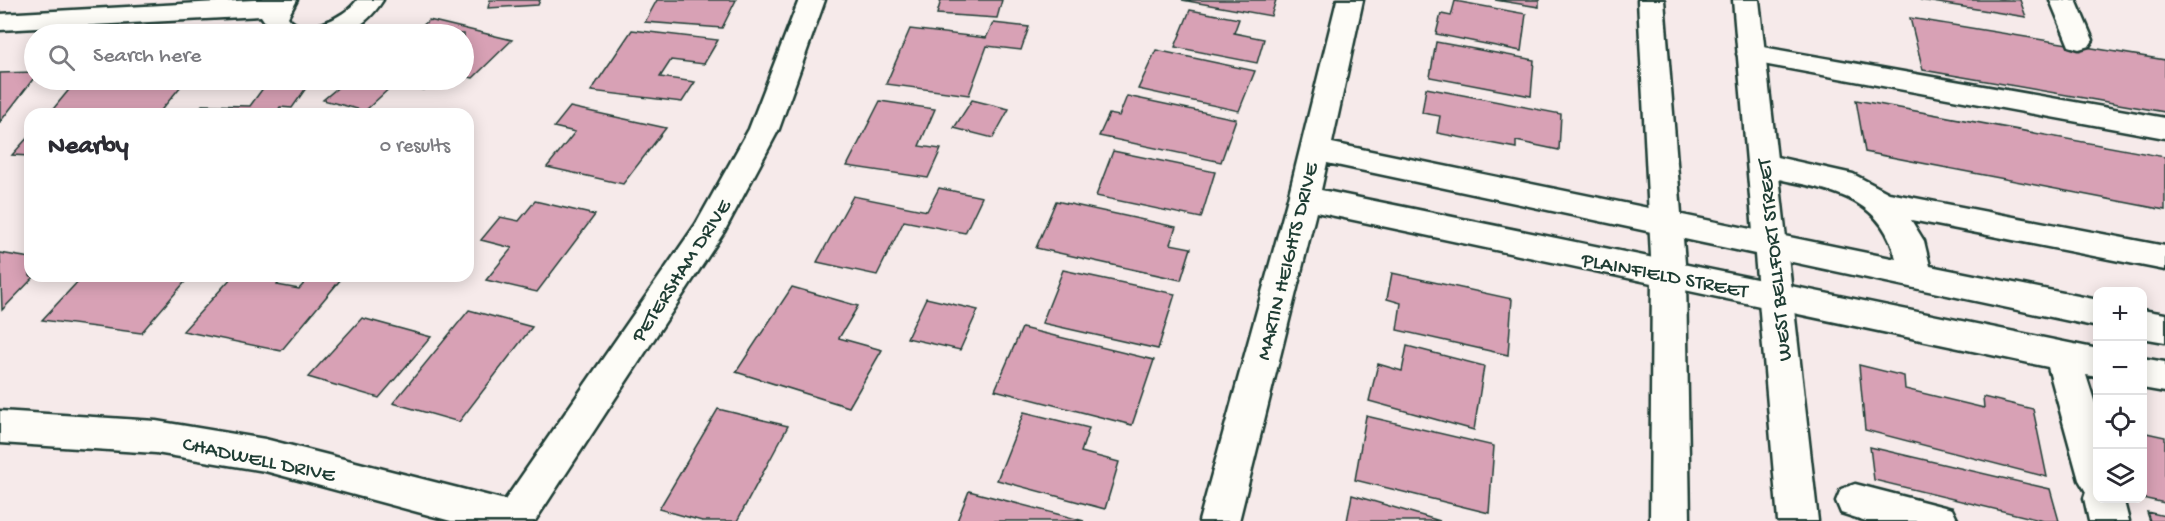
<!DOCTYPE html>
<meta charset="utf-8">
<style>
:root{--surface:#fff;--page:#f2f2f3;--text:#2b2b33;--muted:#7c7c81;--line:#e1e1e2}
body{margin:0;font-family:"Gochi Hand",sans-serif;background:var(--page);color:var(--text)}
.controls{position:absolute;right:18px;bottom:18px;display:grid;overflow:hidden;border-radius:12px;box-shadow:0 3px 15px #0003}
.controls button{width:54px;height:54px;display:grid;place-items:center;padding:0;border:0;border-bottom:2px solid var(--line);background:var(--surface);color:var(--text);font:30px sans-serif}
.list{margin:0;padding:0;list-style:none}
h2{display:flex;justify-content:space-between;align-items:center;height:78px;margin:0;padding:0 24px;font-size:26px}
h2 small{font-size:20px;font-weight:400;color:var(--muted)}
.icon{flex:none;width:33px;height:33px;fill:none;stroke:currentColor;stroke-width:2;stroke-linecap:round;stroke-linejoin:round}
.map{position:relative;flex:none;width:2165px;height:521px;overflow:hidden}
.search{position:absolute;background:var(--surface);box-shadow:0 3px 15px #0003;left:24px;top:24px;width:450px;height:66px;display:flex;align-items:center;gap:15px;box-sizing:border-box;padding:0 21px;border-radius:33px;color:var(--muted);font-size:22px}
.panel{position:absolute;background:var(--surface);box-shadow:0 3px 15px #0003;left:24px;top:108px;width:450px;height:174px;border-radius:18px}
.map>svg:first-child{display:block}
.building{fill:#d8a1b5;stroke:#1f3d34;stroke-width:1.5}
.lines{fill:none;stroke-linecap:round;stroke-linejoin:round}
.minor-casing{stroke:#1f3d34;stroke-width:5}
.major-casing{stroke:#1f3d34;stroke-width:5}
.minor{fill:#fdfcf7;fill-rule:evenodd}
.major{fill:#fdfcf7;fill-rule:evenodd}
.labels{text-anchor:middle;stroke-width:4.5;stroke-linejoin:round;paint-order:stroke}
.street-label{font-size:21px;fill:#1f3d34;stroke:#fdfcf7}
</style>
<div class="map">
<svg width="2165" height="521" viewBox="0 0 2165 521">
<rect width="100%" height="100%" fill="#f6eaea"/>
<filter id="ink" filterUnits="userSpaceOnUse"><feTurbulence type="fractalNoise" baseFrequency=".0167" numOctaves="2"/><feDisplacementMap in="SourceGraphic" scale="12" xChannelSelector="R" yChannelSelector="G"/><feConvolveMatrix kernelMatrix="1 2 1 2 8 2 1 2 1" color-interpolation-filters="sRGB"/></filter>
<g filter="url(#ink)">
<path class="building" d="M490,0H540L538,5L488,8Z
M657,0H736L722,28L645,22Z
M941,0H1002L997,18L937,14Z
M1182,0H1276L1271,16Z
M1495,0H1539V7Z
M1920,0H2020L2026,17Z
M1455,1L1526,14L1521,51L1436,34L1441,14L1451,16Z
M1190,10L1239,19L1234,33L1264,39L1257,63L1175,47Z
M1910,18L2165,60V112L1923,70Z
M429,20L512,40L473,78L464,76V34H413Z
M993,23L1029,27L1021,50L987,46L969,95L886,84L910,29L986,38Z
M632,30L718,40L704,64L671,60L660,77L695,82L682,102L591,91Z
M1436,42L1534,60L1531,96L1430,77Z
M1156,50L1255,71L1239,111L1138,89Z
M34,72V78L0,122V73Z
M77,80H186L158,114H49Z
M269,80L311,81L292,108L280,107L276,114H195L202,105L250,106Z
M347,80H433L423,90L395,83L365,111L323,100Z
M1426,88L1561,114L1559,150L1516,141V148L1437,133L1440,116L1422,113Z
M1127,96L1236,119L1221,162L1099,136L1109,114L1119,116Z
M972,100L1009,109L993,138L954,128Z
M1856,100L2165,157V210L1865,152Z
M880,101L935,109L919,146L941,149L928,178L847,166Z
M570,107L666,128L623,184L547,167L575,132L554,127Z
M30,135V156L12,155Z
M1113,151L1215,172L1201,218L1096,196Z
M939,188L982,197L965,233L904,221L877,275L817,262L853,196L927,211Z
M535,201L595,215L537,292L486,280L512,248L481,240L500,217L519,221Z
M1056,201L1176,227L1170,244L1191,248L1181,280L1036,248Z
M0,253L30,258V276H35L2,310Z
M1063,270L1175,294L1158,349L1042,323Z
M1392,273L1512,299L1508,355L1397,330L1401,303L1387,299Z
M83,276H190L141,333L42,320Z
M233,276H284L277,285L299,289L311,276L341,279L281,351L183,331Z
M792,287L858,306L839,338L882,350L849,407L736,372Z
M926,298L978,310L960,350L907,338Z
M469,310L532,327L459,422L393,403Z
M362,318L431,337L379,398L308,377Z
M1022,328L1154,360L1132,425L995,390Z
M1407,346L1484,366L1474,430L1369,401L1378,364L1402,371Z
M1859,365L1904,376L1905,389L1984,408L1983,397L2033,409L2047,477L1865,430Z
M718,409L788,426L737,521H702L659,509Z
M1024,412L1089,428L1081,452L1119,462L1105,509L997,480Z
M1366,416L1494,446L1489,513L1355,480Z
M2142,432L2165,437V503L2142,498Z
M1870,447L2050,489L2059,521H2044L1874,480Z
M969,491L1084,521H957Z
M1352,495L1440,521H1347Z
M2147,512L2165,516V521H2150Z"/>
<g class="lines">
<defs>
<path id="minor" d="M254,0H297L288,17C302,39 346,17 357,0H383C354,46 321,34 273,34L261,16L0,30V14Z
M799,0H825L779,129L724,232L535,521H451L265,471L156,453L0,443V411L156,421L265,439L505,500L696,224L749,129Z
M1337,0H1363L1332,143L1896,259C1880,186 1810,189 1752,173L1748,165L1752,157L1763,154L1853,174L1889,193L2165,246V270L1911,220L1924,241L1930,266L2098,300V327L1327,163L1321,190L2098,349V377L2086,375L2098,413V498H2123L2129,521H2089L2084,498L2086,492L2079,480L2048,367L1316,212L1239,521H1199L1288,198Z
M2050,0H2076L2093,40L2089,46L2079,49L2069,46Z
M1751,45L2165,118V138L1741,60L1737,54L1741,48Z
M2142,310L2165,314V342L2142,338Z
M2142,358L2165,362V392L2142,388Z
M1855,484L1952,509L1958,521H1866L1841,513L1836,501L1841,489Z"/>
<path id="major" d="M1638,0H1664L1686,276L1690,521H1650L1652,276Z
M1733,0H1759L1818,521H1778Z"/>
</defs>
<use href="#minor" class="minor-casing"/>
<use href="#major" class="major-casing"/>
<use href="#minor" class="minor"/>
<use href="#major" class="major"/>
</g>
</g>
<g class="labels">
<g class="street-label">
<text transform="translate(1773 260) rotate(-96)" y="7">WEST BELLFORT STREET</text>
<text transform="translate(1286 261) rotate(-76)" y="7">MARTIN HEIGHTS DRIVE</text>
<text transform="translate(680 270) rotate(-57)" y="7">PETERSHAM DRIVE</text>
<text transform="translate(1665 274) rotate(11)" y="7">PLAINFIELD STREET</text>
<text transform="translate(259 458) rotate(12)" y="7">CHADWELL DRIVE</text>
</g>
</g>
</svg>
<div class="controls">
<button>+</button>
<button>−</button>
<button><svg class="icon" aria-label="locate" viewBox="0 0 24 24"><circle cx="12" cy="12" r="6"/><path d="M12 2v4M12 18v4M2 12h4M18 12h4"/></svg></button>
<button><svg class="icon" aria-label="layers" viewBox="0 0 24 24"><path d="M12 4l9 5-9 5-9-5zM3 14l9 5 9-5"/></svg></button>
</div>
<div class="search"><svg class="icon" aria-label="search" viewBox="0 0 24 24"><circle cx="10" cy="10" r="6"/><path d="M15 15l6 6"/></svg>Search here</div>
<section class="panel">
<h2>Nearby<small>0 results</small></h2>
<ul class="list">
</ul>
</section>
</div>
